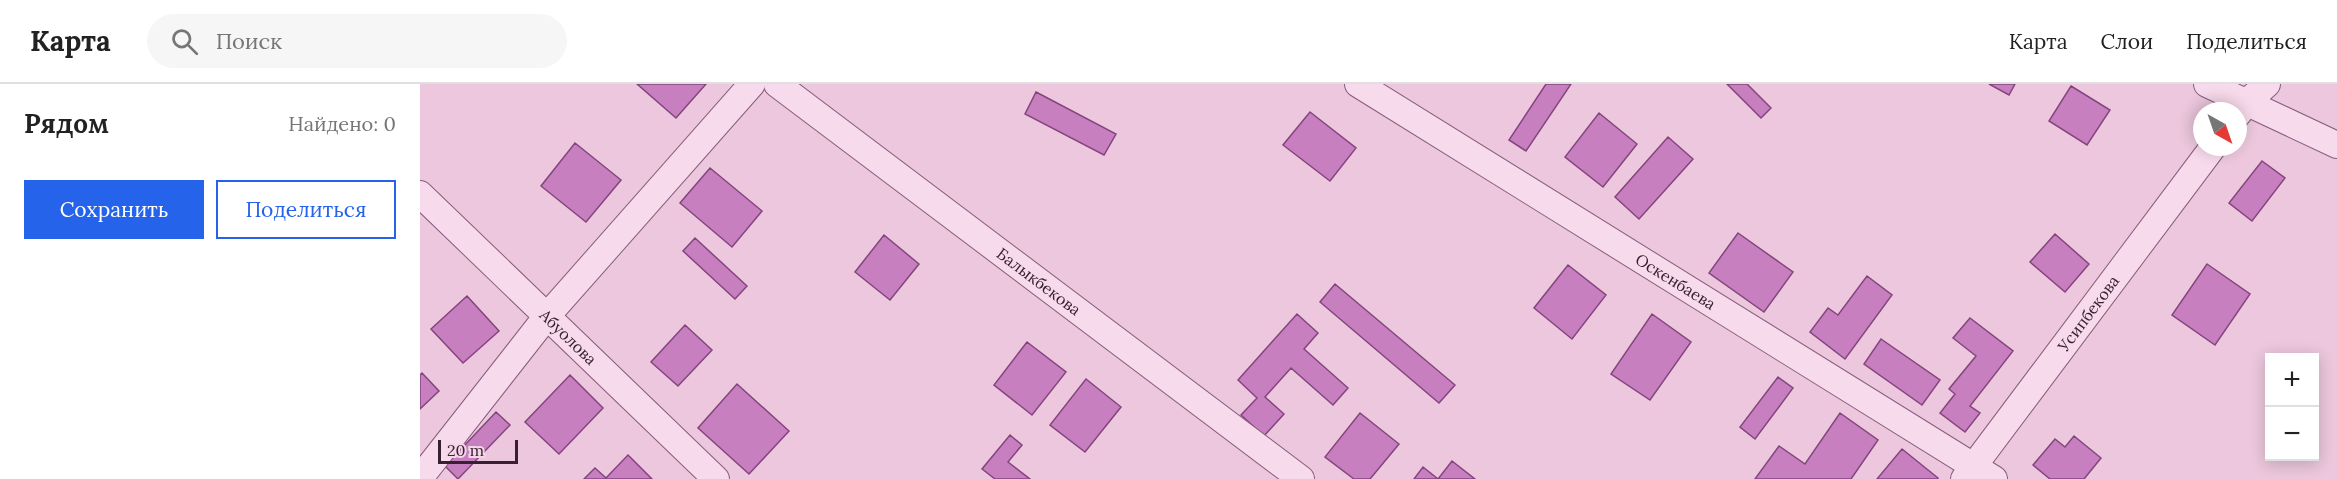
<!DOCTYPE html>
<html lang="ru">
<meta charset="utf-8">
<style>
:root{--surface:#fff;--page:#f6f6f6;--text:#222;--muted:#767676;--line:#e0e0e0;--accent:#2563eb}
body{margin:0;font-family:Lora,serif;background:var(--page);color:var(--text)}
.controls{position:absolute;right:18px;bottom:18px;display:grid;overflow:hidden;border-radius:0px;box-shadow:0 3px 15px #0003}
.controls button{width:54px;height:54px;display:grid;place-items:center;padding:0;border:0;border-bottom:2px solid var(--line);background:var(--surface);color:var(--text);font:30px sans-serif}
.compass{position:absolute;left:1773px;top:18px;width:54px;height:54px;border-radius:50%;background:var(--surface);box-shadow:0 3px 15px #0003;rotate:140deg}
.scale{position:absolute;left:18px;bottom:15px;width:80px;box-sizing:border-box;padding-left:6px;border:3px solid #382033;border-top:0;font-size:16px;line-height:21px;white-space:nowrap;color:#382033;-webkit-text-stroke:4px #f4d6e7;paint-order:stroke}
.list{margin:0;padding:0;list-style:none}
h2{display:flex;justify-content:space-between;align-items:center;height:78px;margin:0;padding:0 24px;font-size:26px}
h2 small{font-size:20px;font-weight:400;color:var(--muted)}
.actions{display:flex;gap:12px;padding:18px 24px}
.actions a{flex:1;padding:14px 0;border:2px solid var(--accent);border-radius:0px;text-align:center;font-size:21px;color:var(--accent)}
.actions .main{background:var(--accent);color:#fff}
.icon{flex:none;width:33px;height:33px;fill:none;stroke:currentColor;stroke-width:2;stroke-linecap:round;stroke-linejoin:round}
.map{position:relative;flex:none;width:1917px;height:395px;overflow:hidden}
header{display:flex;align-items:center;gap:36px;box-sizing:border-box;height:84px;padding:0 30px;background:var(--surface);border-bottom:2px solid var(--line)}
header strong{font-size:28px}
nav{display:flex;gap:33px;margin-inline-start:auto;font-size:21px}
.search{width:420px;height:54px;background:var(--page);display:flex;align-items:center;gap:15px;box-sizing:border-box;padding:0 21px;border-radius:33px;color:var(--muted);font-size:22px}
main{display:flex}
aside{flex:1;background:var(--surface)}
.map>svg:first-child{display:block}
.building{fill:#c87fbf;stroke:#84457e;stroke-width:1.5}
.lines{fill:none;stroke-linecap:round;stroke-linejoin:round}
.street-casing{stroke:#865d7d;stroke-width:28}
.street{stroke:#f7daeb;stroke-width:26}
.labels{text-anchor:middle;stroke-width:6;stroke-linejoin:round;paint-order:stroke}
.street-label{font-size:16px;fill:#382033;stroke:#f4d6e7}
</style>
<header>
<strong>Карта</strong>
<div class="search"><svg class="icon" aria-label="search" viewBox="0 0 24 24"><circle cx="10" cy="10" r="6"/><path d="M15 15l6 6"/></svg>Поиск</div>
<nav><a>Карта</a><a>Слои</a><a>Поделиться</a></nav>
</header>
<main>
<aside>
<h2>Рядом<small>Найдено: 0</small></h2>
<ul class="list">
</ul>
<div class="actions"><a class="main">Сохранить</a><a>Поделиться</a></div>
</aside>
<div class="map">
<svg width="1917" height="395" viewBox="0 0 1917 395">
<rect width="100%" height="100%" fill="#ecc7dd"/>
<path class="building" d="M217,0H286L256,34Z
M1126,0H1151L1106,67L1089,56Z
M1307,0H1327L1351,24L1341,34Z
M1569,0H1595L1589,11Z
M1651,2L1690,26L1667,61L1629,37Z
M616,8L696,50L684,71L605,30Z
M890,28L936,64L910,97L863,61Z
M1179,29L1217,60L1183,103L1145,73Z
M1248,53L1273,75L1219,135L1195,113Z
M155,59L201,96L166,138L121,102Z
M1842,77L1865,94L1832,137L1809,119Z
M290,84L342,127L312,163L260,119Z
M1318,149L1373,188L1344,228L1289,189Z
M1635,150L1669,180L1645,208L1610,178Z
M464,151L499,180L470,216L435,188Z
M275,154L327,202L315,215L263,167Z
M1787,180L1830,210L1795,261L1752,231Z
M1148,181L1186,211L1152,255L1114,224Z
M1447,192L1472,211L1425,275L1390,248L1408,224L1418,231Z
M915,200L1035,301L1019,319L900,218Z
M47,212L79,247L43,279L11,245Z
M877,230L898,249L884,265L928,304L913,321L871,284L845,313L864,330L844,352L821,331L837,314L818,296Z
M1232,230L1271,258L1230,316L1191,290Z
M1550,234L1593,267L1550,322L1560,329L1545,348L1520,329L1535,310L1529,305L1556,272L1533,254Z
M265,241L292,266L258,302L231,278Z
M1461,255L1520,296L1502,321L1444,280Z
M607,258L646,288L612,331L574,301Z
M2,289L19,307L0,325V291Z
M150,291L183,324L139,370L105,338Z
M1358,293L1373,304L1335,355L1320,343Z
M666,295L701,323L665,368L630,341Z
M317,300L369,347L329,390L278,344Z
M76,328L90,341L38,395L25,382Z
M940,329L979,360L950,395H934L905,373Z
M1420,329L1458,356L1431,395H1335L1359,362L1385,380Z
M590,351L602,361L588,378L610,395H575L562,385Z
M1654,352L1681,374L1664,395H1630L1613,381L1635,355L1645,363Z
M1482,365L1518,394L1517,395H1457Z
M208,371L232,395H164L175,384L186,394Z
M1032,377L1055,395H1018Z
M1003,383L1018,395H994Z"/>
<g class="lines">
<defs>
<g id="street">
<path id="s1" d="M357,0L881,395"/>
<path id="s2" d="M938,0L1574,395"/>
<path d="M1787,0L1917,61"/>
<path d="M1818,30L1827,18L1847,0"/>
<path id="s3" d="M0,110L296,395"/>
<path d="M0,394L127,232L332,0"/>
<path id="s4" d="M1544,395L1793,63"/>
</g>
</defs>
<use href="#street" class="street-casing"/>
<use href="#street" class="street"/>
</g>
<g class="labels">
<g class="street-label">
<text dy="6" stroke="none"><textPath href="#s1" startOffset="328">Балыкбекова</textPath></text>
<text dy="6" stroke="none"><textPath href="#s2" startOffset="374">Оскенбаева</textPath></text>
<text dy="6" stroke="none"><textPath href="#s4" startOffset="207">Усипбекова</textPath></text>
<text dy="6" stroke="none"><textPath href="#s3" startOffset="206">Абуолова</textPath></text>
</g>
</g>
</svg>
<div class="controls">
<button>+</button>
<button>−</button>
</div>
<svg class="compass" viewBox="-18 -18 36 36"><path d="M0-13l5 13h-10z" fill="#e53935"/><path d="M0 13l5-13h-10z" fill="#767676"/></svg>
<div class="scale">20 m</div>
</div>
</main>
